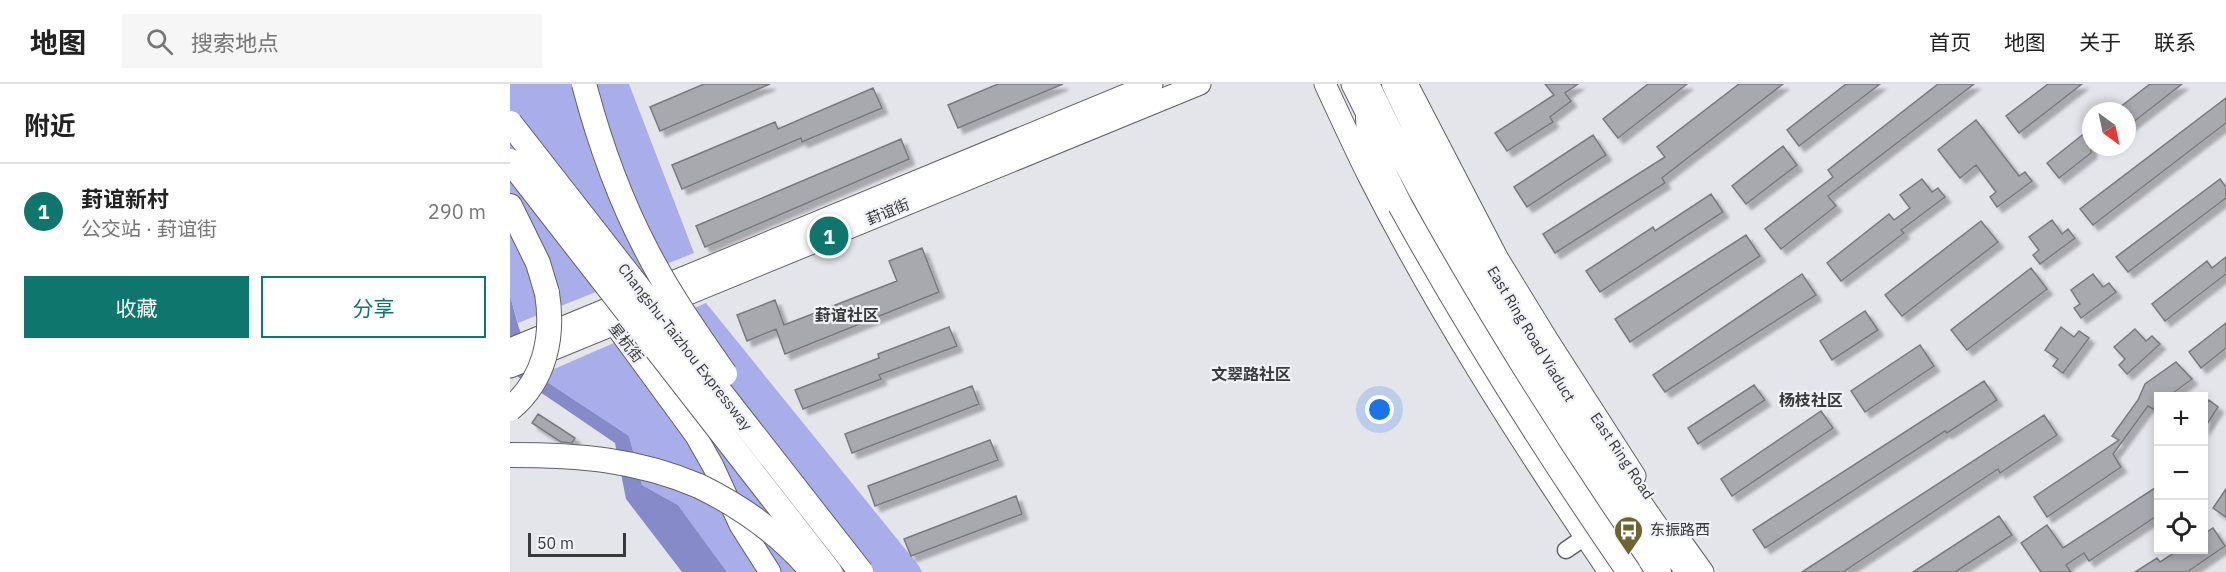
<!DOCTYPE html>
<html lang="zh">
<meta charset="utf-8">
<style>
:root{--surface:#fff;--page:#f6f6f6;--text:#222;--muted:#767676;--line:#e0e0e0;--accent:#0f766e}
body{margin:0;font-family:"IBM Plex Sans","Noto Sans SC",sans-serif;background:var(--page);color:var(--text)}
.controls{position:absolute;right:18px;bottom:18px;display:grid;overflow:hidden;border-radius:0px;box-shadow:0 3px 9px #0003}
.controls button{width:54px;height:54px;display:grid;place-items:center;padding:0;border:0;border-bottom:2px solid var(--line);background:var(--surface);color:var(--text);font:30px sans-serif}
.compass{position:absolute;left:1572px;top:18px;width:54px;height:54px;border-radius:50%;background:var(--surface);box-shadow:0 3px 9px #0003;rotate:147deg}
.scale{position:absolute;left:18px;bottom:15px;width:98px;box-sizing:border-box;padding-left:6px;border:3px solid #39393b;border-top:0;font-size:16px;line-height:21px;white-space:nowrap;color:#39393b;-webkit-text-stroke:4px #f1f2f8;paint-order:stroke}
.you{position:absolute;left:870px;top:326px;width:21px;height:21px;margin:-15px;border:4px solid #fff;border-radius:50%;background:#1a73e8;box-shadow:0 0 0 9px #1a73e833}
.badge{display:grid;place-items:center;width:39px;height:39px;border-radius:50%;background:var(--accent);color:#fff;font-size:20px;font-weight:700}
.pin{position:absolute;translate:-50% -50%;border:3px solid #fff;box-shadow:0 2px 6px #0006}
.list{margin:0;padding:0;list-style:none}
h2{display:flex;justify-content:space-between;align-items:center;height:78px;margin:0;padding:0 24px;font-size:26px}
h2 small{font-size:20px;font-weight:400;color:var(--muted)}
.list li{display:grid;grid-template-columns:39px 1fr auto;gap:18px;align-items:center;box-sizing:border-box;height:96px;padding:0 24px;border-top:2px solid var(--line)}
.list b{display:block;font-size:22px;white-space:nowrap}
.list p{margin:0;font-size:20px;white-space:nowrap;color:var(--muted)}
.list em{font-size:20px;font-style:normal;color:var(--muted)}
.actions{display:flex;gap:12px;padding:18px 24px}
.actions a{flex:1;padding:14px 0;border:2px solid var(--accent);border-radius:0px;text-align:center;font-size:21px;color:var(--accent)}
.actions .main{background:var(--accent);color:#fff}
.icon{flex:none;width:33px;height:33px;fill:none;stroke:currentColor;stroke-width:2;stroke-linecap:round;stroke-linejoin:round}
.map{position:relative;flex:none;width:1716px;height:488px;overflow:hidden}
header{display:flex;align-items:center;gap:36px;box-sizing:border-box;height:84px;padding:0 30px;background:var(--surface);border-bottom:2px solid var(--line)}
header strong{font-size:28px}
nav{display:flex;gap:33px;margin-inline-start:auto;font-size:21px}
.search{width:420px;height:54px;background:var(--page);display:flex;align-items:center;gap:15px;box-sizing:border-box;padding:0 21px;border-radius:0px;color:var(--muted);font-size:22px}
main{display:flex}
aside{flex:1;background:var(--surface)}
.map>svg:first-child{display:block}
.green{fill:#a9adea}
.water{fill:#878ac8}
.building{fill:#a8a9af;stroke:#797a7f;stroke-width:1.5;filter:url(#shadow)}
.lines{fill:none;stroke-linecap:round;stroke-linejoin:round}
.minor-casing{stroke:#606166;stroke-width:19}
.major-casing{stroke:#606166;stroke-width:23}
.highway-casing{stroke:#606166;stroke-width:26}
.minor{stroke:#fff;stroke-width:16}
.major{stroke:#fff;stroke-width:21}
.highway{stroke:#fff;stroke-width:24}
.highway-bridge-casing{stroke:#606166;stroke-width:26;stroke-linecap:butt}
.highway-bridge{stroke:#fff;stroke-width:24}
.labels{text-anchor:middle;stroke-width:4.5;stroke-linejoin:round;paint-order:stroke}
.street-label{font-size:15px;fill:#39393b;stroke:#f1f2f8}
.poi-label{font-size:15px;fill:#39393b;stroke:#f1f2f8;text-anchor:start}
.neighbourhood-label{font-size:16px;font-weight:bold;fill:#39393b;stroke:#f1f2f8}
</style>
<header>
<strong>地图</strong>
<div class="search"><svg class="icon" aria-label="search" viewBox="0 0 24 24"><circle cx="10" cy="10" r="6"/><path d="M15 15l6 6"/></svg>搜索地点</div>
<nav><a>首页</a><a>地图</a><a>关于</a><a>联系</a></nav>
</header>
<main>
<aside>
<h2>附近<small></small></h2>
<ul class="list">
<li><span class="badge">1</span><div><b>葑谊新村</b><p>公交站 · 葑谊街</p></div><em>290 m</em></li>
</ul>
<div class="actions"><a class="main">收藏</a><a>分享</a></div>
</aside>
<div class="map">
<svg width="1716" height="488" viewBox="0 0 1716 488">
<defs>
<filter id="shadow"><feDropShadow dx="5.5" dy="5.5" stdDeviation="1.5" flood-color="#0004"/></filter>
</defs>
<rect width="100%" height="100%" fill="#e4e4eb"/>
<path class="green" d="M0,0H119L184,169L8,239L0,212Z
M196,219L409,482L412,488H217L168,421L132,401L119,352L28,292Z"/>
<path class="water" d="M0,212L9,244L28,292L119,352L132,401L168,421L217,488H172L116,415L105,359L8,293L0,279Z"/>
<path class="building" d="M194,0H260L150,47L140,23Z
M488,0H553L448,44L438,21Z
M1035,0H1068L1055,9L1061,17L1040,33L1043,38L997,67L985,49L1044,11Z
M1138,0H1177L1108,54L1093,35Z
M1229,0H1273L1152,94L1155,99L1045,169L1033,150L1155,73L1147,63Z
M1336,0H1370L1289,62L1277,46Z
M1428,0H1464L1318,112L1326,122L1271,165L1255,145L1323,93L1318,86Z
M1538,0H1572L1509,49L1496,32Z
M1640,0H1672L1617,43V27H1605Z
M363,4L372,24L292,58L291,54L172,105L162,81L265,38L268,45Z
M1716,14V39L1583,141L1570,125Z
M1466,36L1509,92L1515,88L1522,97L1487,123L1480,113L1486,108L1466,81L1450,94L1428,66Z
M1581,44V69L1549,94L1537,79Z
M1083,51L1096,71L1017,123L1004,103Z
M391,55L399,75L195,163L186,142Z
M1273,62L1287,81L1236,120L1222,102Z
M1412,95L1422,108L1428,104L1435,113L1391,146L1394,149L1331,197L1317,179L1379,130L1384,136L1400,124L1390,111Z
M1710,95L1716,103V114L1618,188L1606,173Z
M1201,110L1213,128L1090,208L1076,187L1143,143L1145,147Z
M1542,136L1552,150L1558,145L1565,154L1530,180L1523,171L1529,166L1519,153Z
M1471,137L1488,158L1392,232L1375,211Z
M1236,151L1250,172L1120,258L1105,235Z
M412,164L429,208L275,270L266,245L237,257L227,231L265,216L274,241L387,197L379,177Z
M1716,173V190L1655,237L1642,220L1697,177L1702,184Z
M1521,184L1537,205L1457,266L1441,246Z
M1292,190L1306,211L1155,308L1143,291Z
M1583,190L1593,203L1599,199L1606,208L1571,234L1564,224L1570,220L1561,206Z
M1355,227L1368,246L1322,276L1310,257Z
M1716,239V264L1691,284L1679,268Z
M439,243L447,262L369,291L371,295L293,325L285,306L369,274L368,270Z
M1551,243L1564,253L1569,247L1579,254L1553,289L1543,282L1548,275L1535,266Z
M1625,245L1636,257L1642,252L1650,260L1617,290L1609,281L1615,275L1604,263Z
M1410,261L1424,282L1355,328L1341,307Z
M1666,278L1682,295L1659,312H1648V321L1643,325L1638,322L1603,370L1611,383L1537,433L1524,413L1609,356L1602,352L1628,316L1635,300Z
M1474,297L1487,316L1437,349L1435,347L1255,464L1243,446Z
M1244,301L1255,316L1188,360L1178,344Z
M462,302L469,320L342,369L335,350Z
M1699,316L1708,323L1694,345V324Z
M1311,327L1323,344L1222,412L1211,395Z
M28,330L65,354L62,359L51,358L22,339Z
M1534,331L1547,351L1490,389L1488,385L1333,488H1292Z
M480,356L488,376L365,422L358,402Z
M1648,402V431L1579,477L1574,469L1556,481L1561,488H1531L1511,459L1537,441L1553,464Z
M1716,405V433L1703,424Z
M506,412L512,430L401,472L394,455Z
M1489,432L1502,451L1445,488H1403Z
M1703,444L1715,462L1677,488H1625L1647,474L1650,478L1670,465H1694V450Z"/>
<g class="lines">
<defs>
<path id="minor" d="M1056,466L1075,453"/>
<path id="major" d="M815,0C829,30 843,61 858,91C928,229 1012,360 1099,488
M842,0L866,48
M897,0L988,175L1037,255L1125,392
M95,233L104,240L186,352L203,382L230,441L260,488
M0,265L642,0
M0,283L690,0
M1165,449L1193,488"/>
<path id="highway" d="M857,0C938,172 1039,333 1149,488
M884,0C964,172 1068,334 1178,488
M858,32L859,58L890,121
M0,122L28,179L37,209
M0,371C69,371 125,375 189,402"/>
</defs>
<use href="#minor" class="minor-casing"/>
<use href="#major" class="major-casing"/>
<use href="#highway" class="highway-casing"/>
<use href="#minor" class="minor"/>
<use href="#major" class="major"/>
<use href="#highway" class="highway"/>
<defs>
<path id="highway-bridge" d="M74,0C89,57 109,114 137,167C159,210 187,250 215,290
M0,39L351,488
M0,77L320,488
M890,121C960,247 1037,369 1119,488
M0,325C35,296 44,253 37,209
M189,402C232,423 270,450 301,486"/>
</defs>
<use href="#highway-bridge" class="highway-bridge-casing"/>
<use href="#highway-bridge" class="highway-bridge"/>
</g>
<defs>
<symbol id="bus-pin" viewBox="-11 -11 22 30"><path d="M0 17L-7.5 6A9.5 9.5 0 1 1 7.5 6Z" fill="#6c6431" stroke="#f1f2f8"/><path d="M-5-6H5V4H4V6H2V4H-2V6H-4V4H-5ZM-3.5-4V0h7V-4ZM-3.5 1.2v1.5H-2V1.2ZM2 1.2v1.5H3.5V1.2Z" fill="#fff"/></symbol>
</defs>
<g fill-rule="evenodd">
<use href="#bus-pin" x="1102" y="430" width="33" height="45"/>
</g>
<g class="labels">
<g class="street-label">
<text transform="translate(378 128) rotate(-22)" y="5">葑谊街</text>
<text transform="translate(1021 250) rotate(59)" y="5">East Ring Road Viaduct</text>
<text transform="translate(116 259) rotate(52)" y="5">星杭街</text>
<text transform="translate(175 263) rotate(52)" y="5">Changshu-Taizhou Expressway</text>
<text transform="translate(1112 372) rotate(56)" y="5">East Ring Road</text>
</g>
<g class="poi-label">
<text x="1140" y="451">东振路西</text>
</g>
<g class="neighbourhood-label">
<text x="337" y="237">葑谊社区</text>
<text x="741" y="296">文翠路社区</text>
<text x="1301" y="322">杨枝社区</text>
</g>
</g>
</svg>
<div class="controls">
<button>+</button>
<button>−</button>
<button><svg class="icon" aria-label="locate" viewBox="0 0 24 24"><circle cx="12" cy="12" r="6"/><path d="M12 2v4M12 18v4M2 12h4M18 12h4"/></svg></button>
</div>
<svg class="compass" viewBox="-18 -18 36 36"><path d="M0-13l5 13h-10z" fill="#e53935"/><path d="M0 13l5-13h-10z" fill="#767676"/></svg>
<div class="scale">50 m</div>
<div class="you"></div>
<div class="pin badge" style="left:319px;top:152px">1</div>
</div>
</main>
